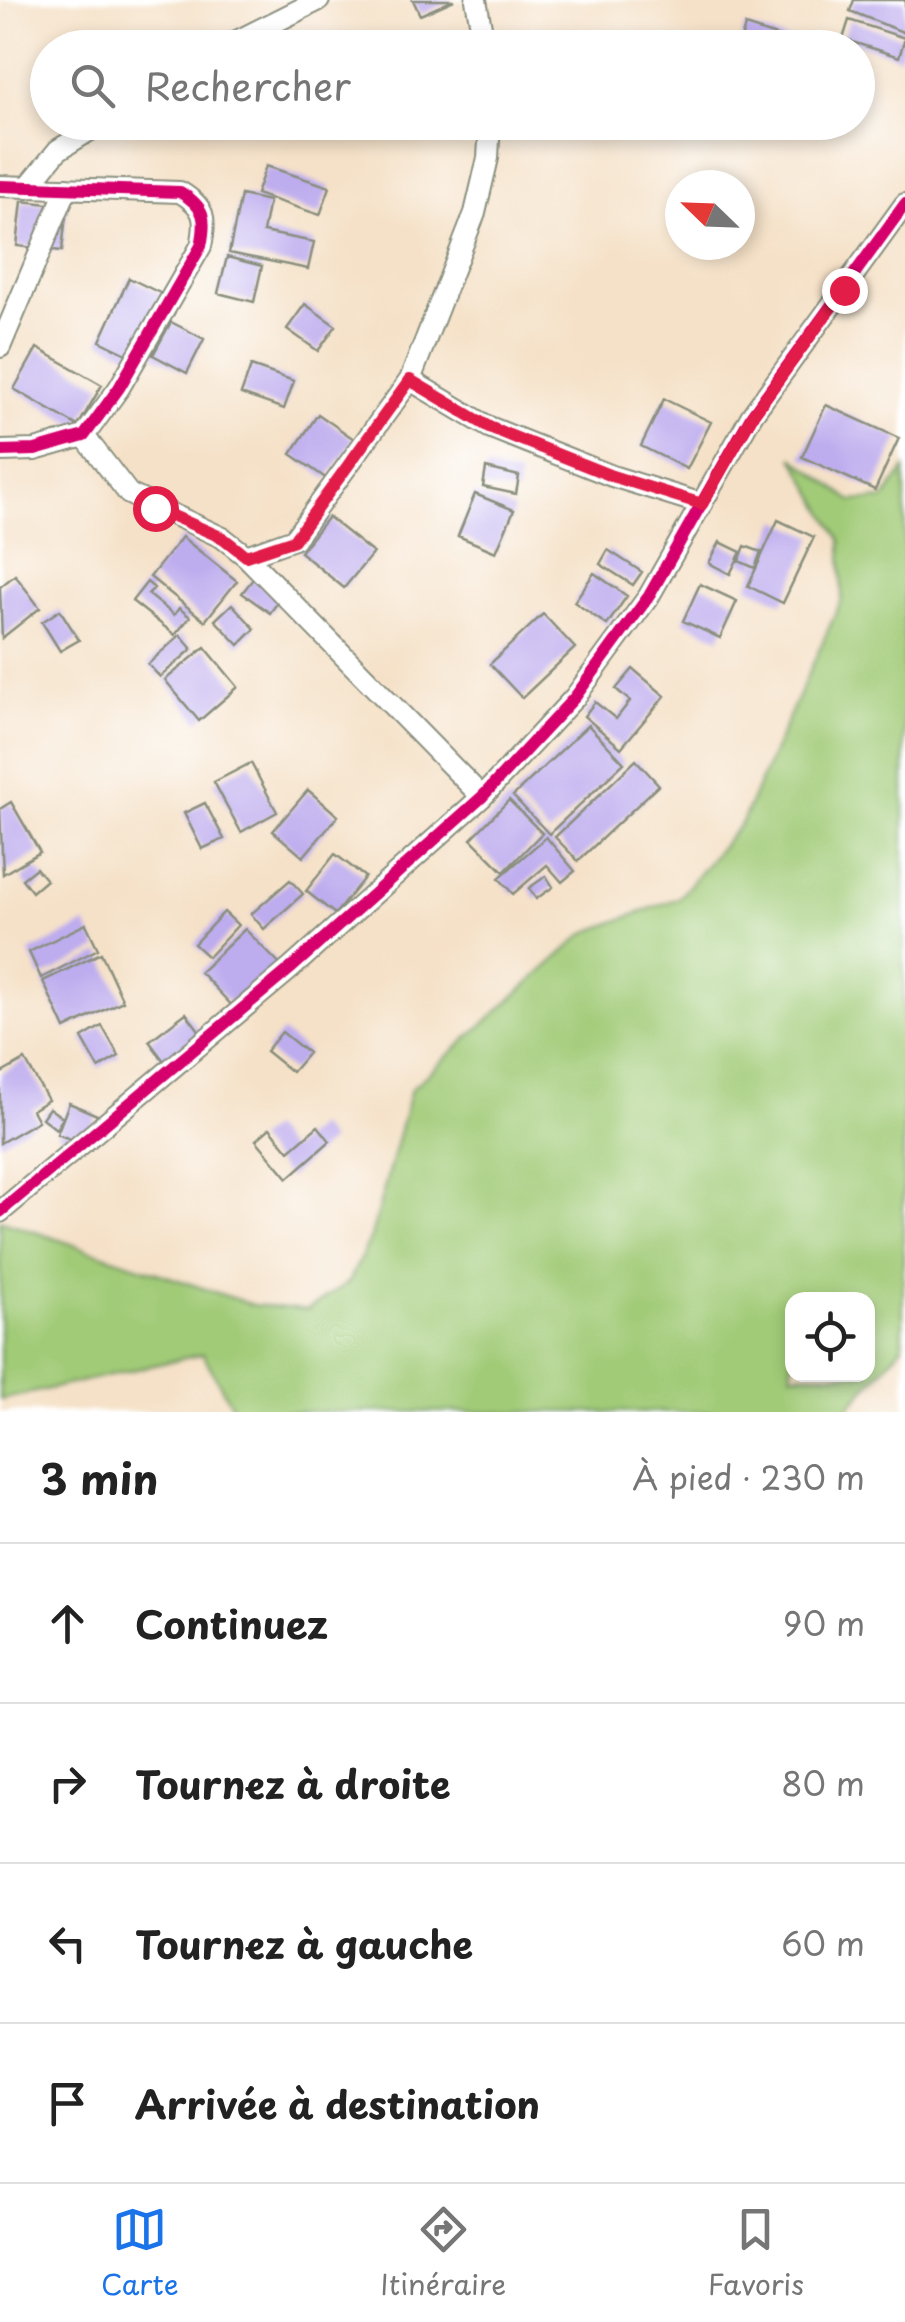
<!DOCTYPE html>
<html lang="fr">
<meta charset="utf-8">
<style>
:root{--surface:#fff;--page:#f6f6f6;--text:#222;--muted:#767676;--line:#e0e0e0;--accent:#1a73e8}
body{margin:0;font-family:"Playpen Sans",sans-serif;background:var(--page);color:var(--text)}
.controls{position:absolute;right:30px;bottom:30px;display:grid;overflow:hidden;border-radius:20px;box-shadow:0 5px 15px #0003}
.controls button{width:90px;height:90px;display:grid;place-items:center;padding:0;border:0;border-bottom:2px solid var(--line);background:var(--surface);color:var(--text);font:50px sans-serif}
.compass{position:absolute;left:665px;top:170px;width:90px;height:90px;border-radius:50%;background:var(--surface);box-shadow:0 5px 15px #0003;rotate:293deg}
.stop{position:absolute;width:30px;height:30px;margin:-22px;border:8px solid #e11d48;border-radius:50%;background:#fff}
.stop.end{background:#e11d48;border-color:#fff;box-shadow:0 2px 10px #0008}
.list{margin:0;padding:0;list-style:none}
h2{display:flex;justify-content:space-between;align-items:center;height:130px;margin:0;padding:0 40px;font-size:42px}
h2 small{font-size:32px;font-weight:400;color:var(--muted)}
.list li{display:grid;grid-template-columns:65px 1fr auto;gap:30px;align-items:center;box-sizing:border-box;height:160px;padding:0 40px;border-top:2px solid var(--line)}
.list b{display:block;font-size:38px;white-space:nowrap}
.list em{font-size:32px;font-style:normal;color:var(--muted)}
.icon{flex:none;width:55px;height:55px;fill:none;stroke:currentColor;stroke-width:2;stroke-linecap:round;stroke-linejoin:round}
.map{position:relative;flex:none;width:905px;height:1412px;overflow:hidden}
.search{position:absolute;background:var(--surface);box-shadow:0 5px 15px #0003;left:30px;right:30px;top:30px;height:110px;display:flex;align-items:center;gap:25px;box-sizing:border-box;padding:0 35px;border-radius:55px;color:var(--muted);font-size:38px}
.sheet{height:770px;background:var(--surface)}
nav{display:flex;justify-content:space-around;align-items:center;box-sizing:border-box;height:140px;border-top:2px solid var(--line);background:var(--surface);font-size:28px;color:var(--muted)}
nav a{display:grid;justify-items:center;gap:5px}
nav .on{color:var(--accent)}
.map>svg:first-child{display:block}
.green{fill:#a1cb77;stroke:#608456;stroke-width:2.5;fill-rule:evenodd}
.building{fill:#bdacee}
.lines{fill:none;stroke-linecap:round;stroke-linejoin:round}
.street-casing{stroke:#8a8f7e;stroke-width:24}
.street{stroke:#fff;stroke-width:20}
.cycleway-casing{stroke:#fff;stroke-width:19}
.cycleway{stroke:#d6006c;stroke-width:12}
.route{stroke:#e11d48;stroke-width:12}
</style>
<div class="map">
<svg width="905" height="1412" viewBox="0 0 905 1412">
<rect width="100%" height="100%" fill="#fff"/>
<filter id="ink" filterUnits="userSpaceOnUse"><feTurbulence type="fractalNoise" baseFrequency=".01" numOctaves="2"/><feDisplacementMap in="SourceGraphic" scale="20" xChannelSelector="R" yChannelSelector="G"/><feConvolveMatrix kernelMatrix="1 2 1 2 8 2 1 2 1" color-interpolation-filters="sRGB"/></filter>
<filter id="wash" filterUnits="userSpaceOnUse"><feTurbulence type="fractalNoise" baseFrequency=".0048" numOctaves="4" result="noise"/><feDisplacementMap in="SourceGraphic" scale="40" xChannelSelector="R" yChannelSelector="G"/><feGaussianBlur stdDeviation="2.25" result="paint"/><feColorMatrix in="noise" values="0 0 0 0 0 0 0 0 0 0 0 0 0 0 0 0 0 1.4 0 .05"/><feComposite in="paint" operator="in"/></filter>
<g filter="url(#wash)">
<rect width="100%" height="100%" fill="#f5e1c7"/>
<path class="green" d="M793,457L852,501L884,499L905,469L903,1346L845,1412H235L203,1354L0,1400V1220L253,1305L307,1310L349,1282L371,1237L411,1089L585,933L679,898L742,822L842,599L841,540ZM792,1300H868V1374H792Z"/>
<g id="blocks">
<path class="building" d="M413,0H454L420,15Z
M854,0H905V33L850,11Z
M849,20L905,38L899,57L843,39Z
M745,26L810,47V48H738Z
M266,166L330,187L320,215L256,194Z
M241,195L269,201L263,232L314,242L308,269L229,253Z
M22,201L67,206L62,251L17,246Z
M227,257L262,266L254,302L218,293Z
M129,278L162,294L133,357L100,341Z
M305,304L336,326L318,351L287,329Z
M171,322L204,339L187,373L153,355Z
M37,348L102,385L78,426L14,389Z
M251,366L294,381L284,409L241,394Z
M664,399L711,422L687,469L641,446Z
M826,405L899,438L875,490L802,457Z
M318,414L354,439L327,479L291,454Z
M486,468L519,476L516,494L483,487Z
M475,494L514,510L496,552L458,536Z
M328,517L373,553L344,588L300,552Z
M778,520L814,537L783,603L748,586Z
M182,537L237,581L205,621L150,577Z
M720,542L741,552L730,574L709,563Z
M745,546L761,552L755,568L739,561Z
M608,550L642,572L633,585L600,564Z
M594,573L627,596L607,625L574,602Z
M15,575L40,608L2,638L0,587Z
M253,579L280,599L270,613L242,593Z
M147,582L154,588L148,594L174,615L179,608L190,617L175,635L132,601Z
M700,584L737,601L720,638L683,621Z
M232,604L255,629L239,645L215,620Z
M60,610L79,640L60,651L42,622Z
M543,614L575,648L522,698L490,664Z
M180,635L192,649L160,677L148,664Z
M205,647L238,687L199,721L165,680Z
M633,669L665,696L621,748L584,716L595,702L616,719L630,701L616,689Z
M588,725L624,763L549,834L513,796Z
M636,760L659,785L578,861L555,837Z
M251,763L277,812L241,832L214,782Z
M308,790L338,816L303,857L273,831Z
M509,800L542,833L504,872L471,839Z
M11,802L40,852L3,874L0,809Z
M205,803L224,839L202,849L184,813Z
M546,837L575,871L562,882L547,865L513,894L499,878Z
M335,854L365,877L335,914L306,891Z
M36,868L46,880L32,892L22,879Z
M546,876L553,887L536,899L529,888Z
M290,880L303,894L264,929L251,914Z
M224,912L238,925L208,957L194,944Z
M86,924L98,949L41,978L29,952Z
M245,929L286,971L241,1015L200,972Z
M101,953L123,1001L65,1029L43,981Z
M186,1013L201,1033L164,1061L149,1041Z
M102,1026L119,1056L99,1068L82,1038Z
M282,1032L308,1053L292,1072L266,1051Z
M25,1060L48,1100L32,1110L38,1121L0,1143V1074Z
M69,1103L97,1115L85,1145L57,1134Z
M49,1108L63,1118L56,1129L42,1118Z
M318,1126L330,1141L288,1178L256,1140L270,1128L289,1151Z"/>
</g>
</g>
<g filter="url(#ink)">
<use href="#blocks" fill-opacity="0" stroke="#8a8f7e" stroke-width="2.5"/>
<g class="lines">
<defs>
<path id="street" d="M476,0L485,48
M223,48L319,0
M0,186L180,192C205,207 207,218 201,246L119,388L84,436L35,450L0,451
M27,188L58,150L103,122
M0,347L67,188
M410,380L489,427L612,476L702,504
M84,436L129,494L223,538L246,556L482,797
M246,556L294,539L410,380L475,213L488,158L490,122
M0,1212L290,969L482,797L575,697L649,596L752,415L905,204"/>
</defs>
<use href="#street" class="street-casing"/>
<use href="#street" class="street"/>
<defs>
<path id="cycleway" d="M0,186L180,192C205,207 207,218 201,246L119,388L84,436L35,450L0,451
M0,1212L290,969L482,797L575,697L649,596L752,415L905,204"/>
</defs>
<use href="#cycleway" class="cycleway-casing"/>
<use href="#cycleway" class="cycleway"/>
</g>
</g>
<g class="lines" filter="url(#ink)">
<path class="route" d="M155,508L223,538L246,556L294,540L410,380L489,427L612,476L702,504L752,416L844,290"/>
</g>
</svg>
<div class="controls">
<button><svg class="icon" aria-label="locate" viewBox="0 0 24 24"><circle cx="12" cy="12" r="6"/><path d="M12 2v4M12 18v4M2 12h4M18 12h4"/></svg></button>
</div>
<svg class="compass" viewBox="-18 -18 36 36"><path d="M0-13l5 13h-10z" fill="#e53935"/><path d="M0 13l5-13h-10z" fill="#767676"/></svg>
<div class="stop" style="left:155px;top:508px"></div>
<div class="stop end" style="left:844px;top:290px"></div>
<div class="search"><svg class="icon" aria-label="search" viewBox="0 0 24 24"><circle cx="10" cy="10" r="6"/><path d="M15 15l6 6"/></svg>Rechercher</div>
</div>
<section class="sheet">
<h2>3 min<small>À pied · 230 m</small></h2>
<ul class="list">
<li><svg class="icon" aria-label="ahead" viewBox="0 0 24 24"><path d="M12 20V5M6 11l6-6 6 6"/></svg><div><b>Continuez</b></div><em>90 m</em></li>
<li><svg class="icon" aria-label="right" viewBox="0 0 24 24"><path d="M7 20v-9h11M14 6l5 5-5 5"/></svg><div><b>Tournez à droite</b></div><em>80 m</em></li>
<li><svg class="icon" aria-label="left" viewBox="0 0 24 24"><path d="M17 20v-9H6M10 6l-5 5 5 5"/></svg><div><b>Tournez à gauche</b></div><em>60 m</em></li>
<li><svg class="icon" aria-label="arrive" viewBox="0 0 24 24"><path d="M6 21V4h12l-3 4 3 4H6"/></svg><div><b>Arrivée à destination</b></div></li>
</ul>
</section>
<nav>
<a class="on"><svg class="icon" aria-label="map" viewBox="0 0 24 24"><path d="M3 6l6-2 6 2 6-2v14l-6 2-6-2-6 2zM9 4v14M15 6v14"/></svg>Carte</a>
<a><svg class="icon" aria-label="directions" viewBox="0 0 24 24"><path d="M12 3l9 9-9 9-9-9zM9 14v-3h6M13 9l2 2-2 2"/></svg>Itinéraire</a>
<a><svg class="icon" aria-label="saved" viewBox="0 0 24 24"><path d="M7 4h10v16l-5-4-5 4z"/></svg>Favoris</a>
</nav>
